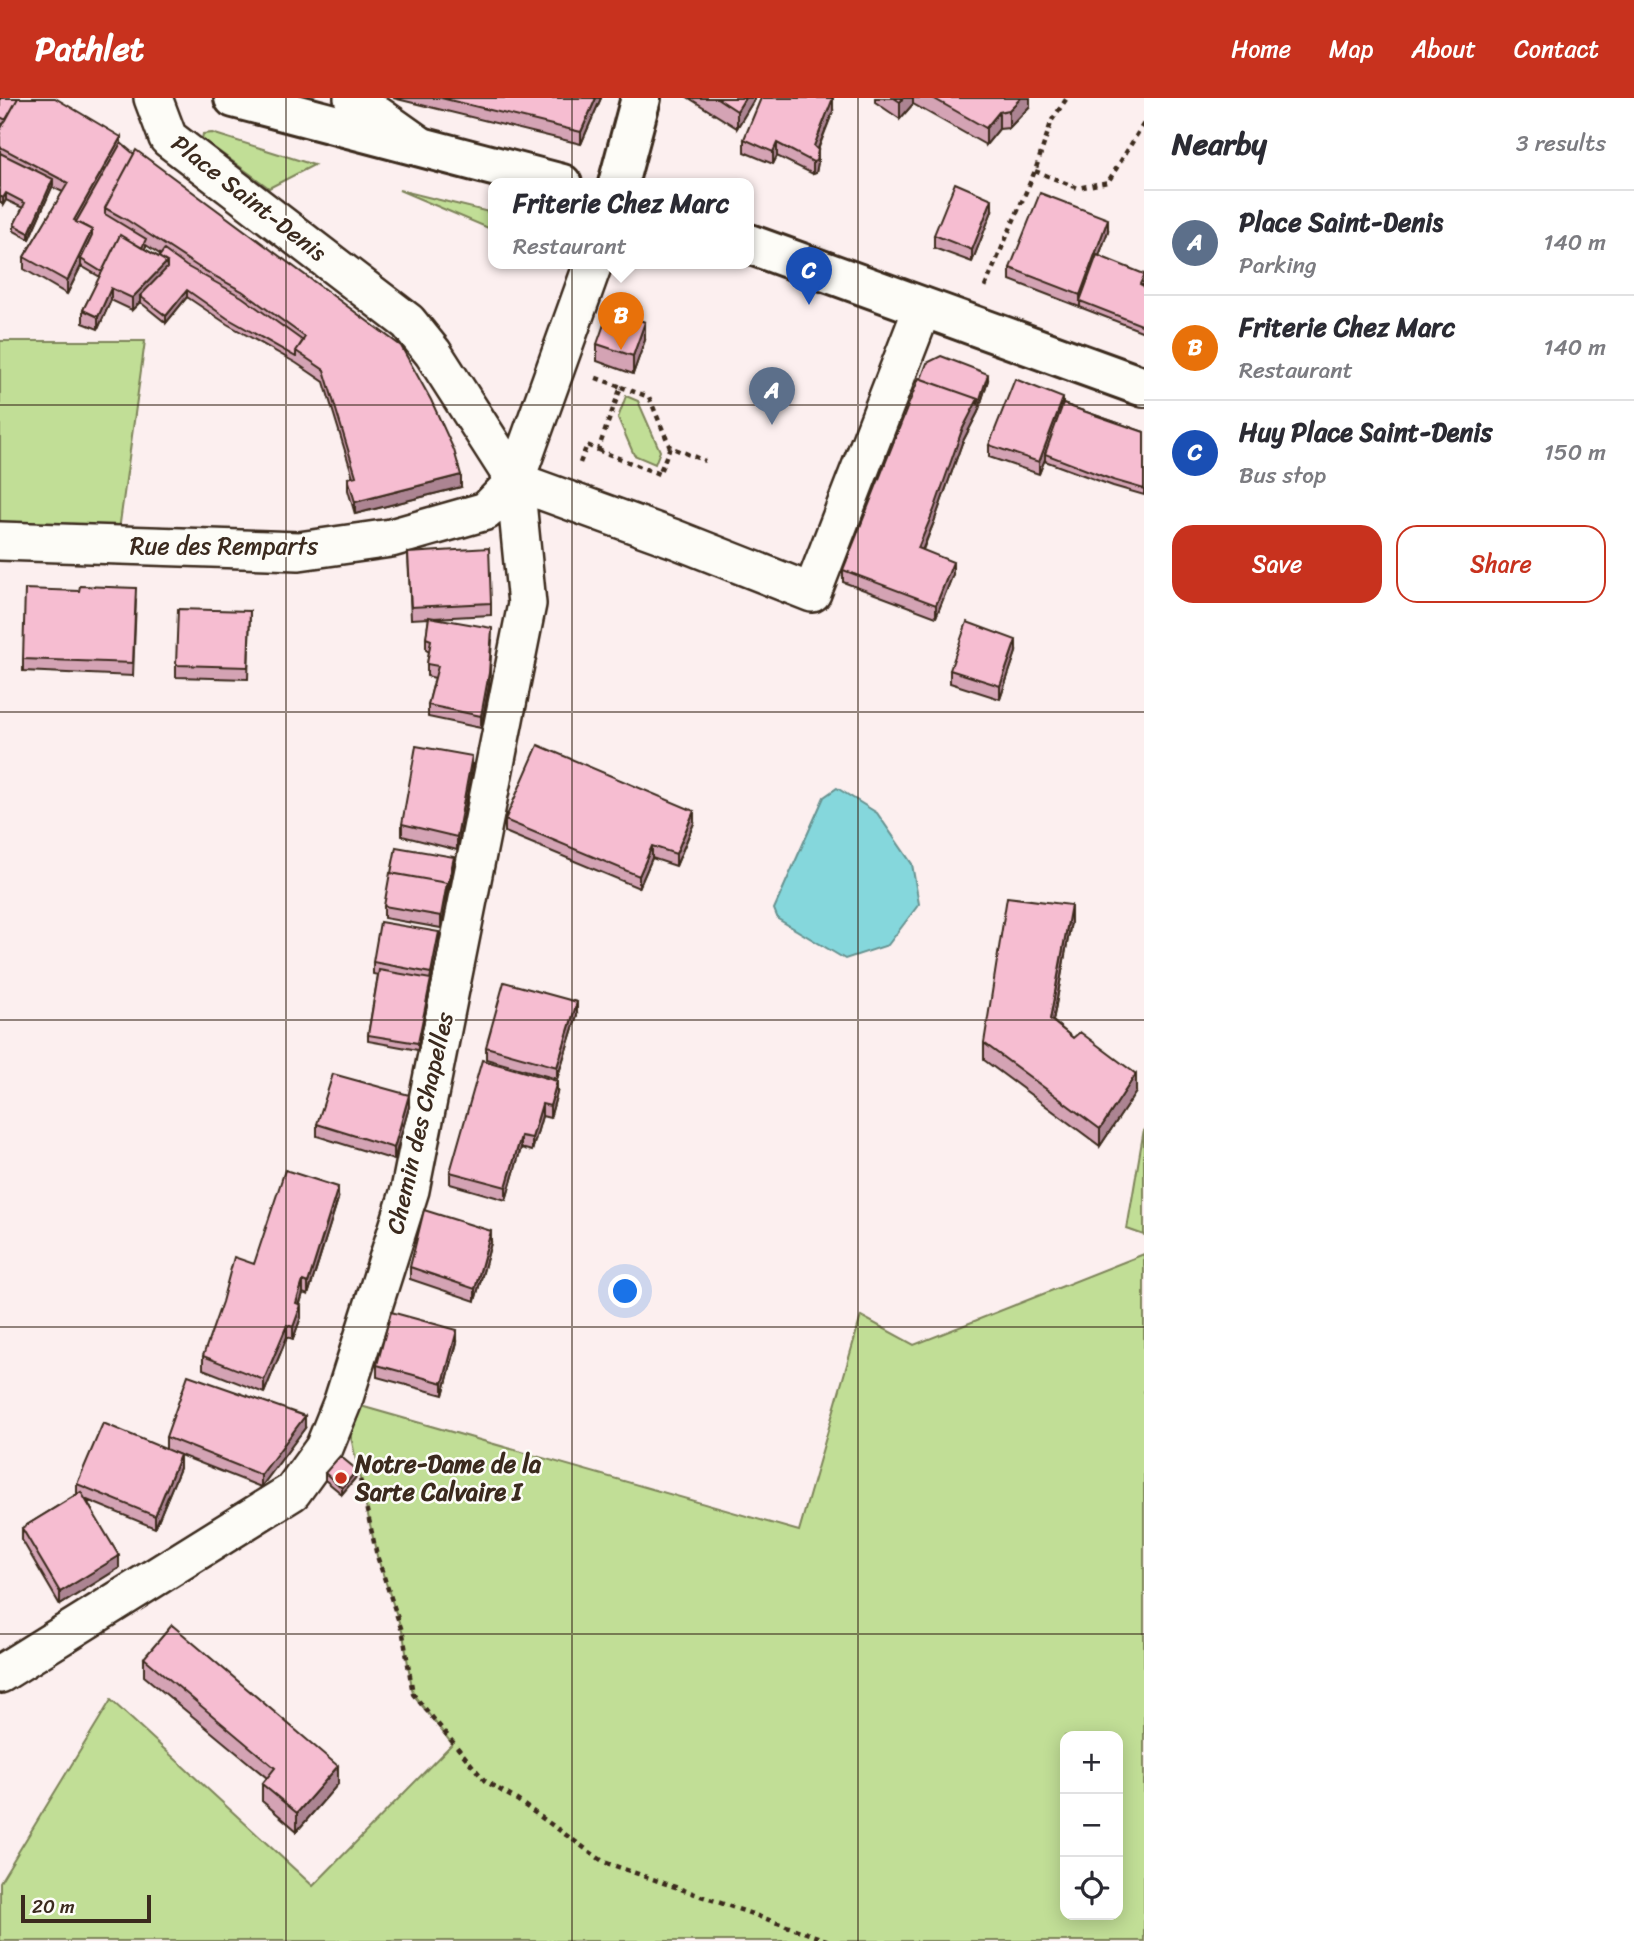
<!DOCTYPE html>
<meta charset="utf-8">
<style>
:root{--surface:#fff;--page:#f2f2f3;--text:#2b2b33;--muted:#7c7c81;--line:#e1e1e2;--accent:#c8321e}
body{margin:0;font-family:Sriracha,sans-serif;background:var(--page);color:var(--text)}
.controls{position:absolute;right:21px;bottom:21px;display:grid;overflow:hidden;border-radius:14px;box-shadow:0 4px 18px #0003}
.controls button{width:63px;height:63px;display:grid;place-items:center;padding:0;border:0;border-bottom:2px solid var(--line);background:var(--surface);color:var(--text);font:35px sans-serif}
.scale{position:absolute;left:21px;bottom:18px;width:130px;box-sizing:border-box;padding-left:7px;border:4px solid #3b2a1e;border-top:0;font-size:19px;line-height:24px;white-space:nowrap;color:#3b2a1e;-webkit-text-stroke:5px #fdfcf7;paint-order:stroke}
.you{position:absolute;left:626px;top:1194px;width:24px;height:24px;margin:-18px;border:5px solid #fff;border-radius:50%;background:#1a73e8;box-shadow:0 0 0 10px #1a73e833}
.badge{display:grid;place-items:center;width:46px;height:46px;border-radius:50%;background:var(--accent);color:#fff;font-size:23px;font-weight:700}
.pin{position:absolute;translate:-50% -58px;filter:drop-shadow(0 2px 4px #0008)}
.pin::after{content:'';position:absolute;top:37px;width:24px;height:21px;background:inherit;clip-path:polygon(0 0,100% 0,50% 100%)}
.popup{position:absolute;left:488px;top:80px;width:266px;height:91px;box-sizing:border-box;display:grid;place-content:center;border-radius:14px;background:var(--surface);filter:drop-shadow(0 2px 5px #0005);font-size:23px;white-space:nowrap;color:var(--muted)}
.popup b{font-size:26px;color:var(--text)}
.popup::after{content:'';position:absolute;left:50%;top:100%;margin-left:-14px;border:14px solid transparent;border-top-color:var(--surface)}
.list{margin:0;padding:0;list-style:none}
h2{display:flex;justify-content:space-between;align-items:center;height:91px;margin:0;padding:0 28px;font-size:30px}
h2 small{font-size:23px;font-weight:400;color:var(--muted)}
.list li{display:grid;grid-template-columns:46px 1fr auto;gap:21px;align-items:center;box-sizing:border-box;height:105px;padding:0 28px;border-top:2px solid var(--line)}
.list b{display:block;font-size:26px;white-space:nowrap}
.list p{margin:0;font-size:23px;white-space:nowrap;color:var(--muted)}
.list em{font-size:23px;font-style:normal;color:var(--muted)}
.actions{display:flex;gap:14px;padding:21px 28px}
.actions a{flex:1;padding:16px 0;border:2px solid var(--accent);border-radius:21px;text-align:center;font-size:24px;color:var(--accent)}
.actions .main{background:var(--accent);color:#fff}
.icon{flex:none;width:38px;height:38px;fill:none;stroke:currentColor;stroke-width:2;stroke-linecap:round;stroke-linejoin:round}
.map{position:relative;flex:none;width:1144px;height:1843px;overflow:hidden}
header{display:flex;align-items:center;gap:42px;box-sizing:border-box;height:98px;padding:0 35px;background:var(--accent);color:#fff}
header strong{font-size:33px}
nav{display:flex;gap:38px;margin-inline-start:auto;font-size:24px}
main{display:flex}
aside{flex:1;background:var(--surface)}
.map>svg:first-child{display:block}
.green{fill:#c1de96;stroke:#7e845a;stroke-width:2;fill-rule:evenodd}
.water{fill:#85d7dc;stroke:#679290;stroke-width:2}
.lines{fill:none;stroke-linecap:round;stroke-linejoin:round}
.street-casing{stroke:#3b2a1e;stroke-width:42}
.secondary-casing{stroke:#3b2a1e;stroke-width:44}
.primary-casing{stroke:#3b2a1e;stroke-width:44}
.path{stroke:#3b2a1e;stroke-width:4.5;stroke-dasharray:5 5;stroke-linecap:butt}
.street{stroke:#fdfcf7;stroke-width:37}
.secondary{stroke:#fdfcf7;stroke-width:38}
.primary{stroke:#fdfcf7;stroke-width:38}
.wall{fill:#d4a3b4;stroke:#3b2a1e;stroke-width:2;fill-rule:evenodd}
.shaded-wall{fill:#ac8492;stroke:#3b2a1e;stroke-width:2}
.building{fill:#f6bdd1;stroke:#3b2a1e;stroke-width:2}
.grid{fill:none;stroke:#3b2a1e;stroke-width:2;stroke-opacity:0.55}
.poi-dot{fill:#c8321e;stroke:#fdfcf7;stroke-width:2.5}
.labels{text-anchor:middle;stroke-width:5;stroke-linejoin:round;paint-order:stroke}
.street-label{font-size:24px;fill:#3b2a1e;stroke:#fdfcf7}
.poi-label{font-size:24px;font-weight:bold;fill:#3b2a1e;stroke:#fdfcf7;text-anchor:start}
</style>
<header>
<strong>Pathlet</strong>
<nav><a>Home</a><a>Map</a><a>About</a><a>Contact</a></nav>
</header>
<main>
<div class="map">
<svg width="1144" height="1843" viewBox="0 0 1144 1843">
<rect width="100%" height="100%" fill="#fcefef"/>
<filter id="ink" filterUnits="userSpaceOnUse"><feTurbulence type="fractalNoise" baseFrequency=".0143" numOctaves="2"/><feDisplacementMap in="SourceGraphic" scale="14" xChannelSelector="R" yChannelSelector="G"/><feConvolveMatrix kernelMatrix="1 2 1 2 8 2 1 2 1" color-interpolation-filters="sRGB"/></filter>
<g filter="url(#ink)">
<path class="green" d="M212,35L314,67L269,90L202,41L203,36Z
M399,92L493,115V132Z
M0,243H145L117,447L0,443Z
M626,298L638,303L660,353L655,366L634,357L618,320Z
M1144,1031V1137L1127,1131Z
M1144,1156V1843H0V1784L111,1602L313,1788L452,1646L413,1596L403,1536L377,1458L343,1303L799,1433L861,1218L914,1247ZM1065,1638H1118V1817H1065Z"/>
<path class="water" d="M837,690L877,715L912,766L919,806L888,847L845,861L778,821L774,811L824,699Z"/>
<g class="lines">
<defs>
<path id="street" d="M153,0L168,40L408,224L433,255L515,383L675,441L812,495L923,209
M353,0L418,46
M0,443L299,453L391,440L486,413L515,383L593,166
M0,1576L292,1394L324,1350L343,1303L410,1092L527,506L515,383"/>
<path id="secondary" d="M618,86L641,0"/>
<path id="primary" d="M234,0L562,86
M749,146L1144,289"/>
</defs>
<use href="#street" class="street-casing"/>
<use href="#secondary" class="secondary-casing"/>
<use href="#primary" class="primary-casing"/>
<path class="path" d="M1035,73L1078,90L1108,84L1144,25
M985,189L1035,73L1052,22L1067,0
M621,289L649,299L670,349
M598,352L659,376L670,349L705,363
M580,365L587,347L598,352L621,289L594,279
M358,1372L377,1458L403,1536L413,1596L485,1683L517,1702L604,1764L829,1843"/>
<use href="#street" class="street"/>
<use href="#secondary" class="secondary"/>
<use href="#primary" class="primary"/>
</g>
<path class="wall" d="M0,0L121,45L461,389L355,416L348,392V380L353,379L324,284L296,265L227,226L187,199L166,225L140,204L132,212L111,202L98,231L83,225V212L100,179L81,168L67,196L24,171V159L63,94L52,89L29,141L14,133V127L23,110L6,102L3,107L0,104V32L3,26L0,25ZM146,147L161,157L159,159L145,151Z
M393,0H601L581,46Z
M689,0H755L737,30Z
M875,0H1030V8L1009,30L999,31L986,47L913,6L900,21L875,4Z
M833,13L818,52V64L816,75L813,76L777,58L773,66L744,54V41Z
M992,113L972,164L934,150V137Z
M1108,133L1099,158L1144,185L1143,187L1144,188V234L1010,182V170Z
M645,242L633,276L597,263V246Z
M921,281L988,282L978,314L962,345L934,424L923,452L953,476L936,519L843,484V472Z
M1063,306L1144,334V397L1113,388L1045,363V361L1039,376L989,359V347Z
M408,455L491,505V517L433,520L492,542L489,587L481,630L428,619V607L435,580L427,578V566L429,554L426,552V540L429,520L411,521Z
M136,502L133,578L23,573V561Z
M250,513L248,581L176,579V567Z
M1016,554L1000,601L950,585V572Z
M472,670L457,752L402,738V726Z
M505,722L694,725L676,768L652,760L639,790L505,734Z
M454,765L441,830L384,820V808Z
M1071,824L1053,923L1136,994L1100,1048L984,962V945Z
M439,847L418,952L368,943V937L378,877L373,876V864Z
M577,917L557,981L486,961V949Z
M557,995L550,1020L542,1018L532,1053L521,1050L506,1102L450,1086V1074Z
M409,1009L394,1062L317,1038V1026Z
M338,1101L308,1197L303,1195L300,1206L301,1219L293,1241L287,1239L264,1295L203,1271V1258L254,1166Z
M491,1145L475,1203L410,1181V1169Z
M457,1244L443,1297L377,1279V1267Z
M305,1330L261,1389L175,1355L180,1370L155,1430L87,1402L119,1470L60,1507L22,1442V1430L77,1396V1386L166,1352V1339Z
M325,1375L357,1378L342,1396L325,1382Z
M144,1560L338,1686L297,1733L262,1703V1686L267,1680L144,1578Z"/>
<path class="shaded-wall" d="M596,0H601L581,46V34Z
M745,0H755L737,30V13Z
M833,0V13L814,60V48Z
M903,0H913V6L900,21V4Z
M1021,0H1030V8L1009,30V12Z
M999,14V31L986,47V30Z
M121,39V52L76,130L74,122Z
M777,45V58L773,66V54Z
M818,52V64L816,75L813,76V64Z
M53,81V87L29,141V135Z
M6,95V102L3,107V100Z
M992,101V113L972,164V152Z
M1108,121V133L1082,204L1080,203V209V197Z
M92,132V144L81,161V168L67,196V183Z
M167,164V176L140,198V204L132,212V200Z
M111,190V202L98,231V219Z
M187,192V199L166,225V218Z
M645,224V242L633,276V258Z
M988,276V282L978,314L962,345L934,424L918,462V450L962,332Z
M1063,300V312L1045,356V361L1039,376V364Z
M461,377V389L355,416V404Z
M953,464V476L936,519V507Z
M492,530L489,587L481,630V618Z
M1016,542V554L1000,601V588Z
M472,658V670L457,752V739Z
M694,713V725L676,768V756Z
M652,748V760L639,790V778Z
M454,759V765L441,830V818Z
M1071,807V824L1050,939V921Z
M439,834V847L418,952V945Z
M577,904V917L557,981V969Z
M1136,976V994L1100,1048V1031Z
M557,983V995L550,1020V1008Z
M409,997V1009L394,1062V1050Z
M542,1006V1018L532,1053V1040Z
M521,1038V1050L506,1102V1089Z
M338,1089V1101L308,1197V1185Z
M491,1133V1145L475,1203V1191Z
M303,1183V1195L296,1217V1205Z
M301,1207V1219L293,1241V1229Z
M287,1227V1239L264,1295V1282Z
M457,1232V1244L443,1297V1285Z
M305,1318V1330L261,1389V1377Z
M180,1357V1370L155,1430V1418Z
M357,1372V1378L342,1396V1390Z
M119,1458V1470L60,1507V1494Z
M338,1668V1686L297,1733V1715Z"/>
<path class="building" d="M0,0H18L6,22L0,19Z
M18,0H55L121,39L74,122L92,132L67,183L24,159L68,85L0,49V32Z
M441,0H596L581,34Z
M717,0H745L737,13Z
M761,0H833L814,48L818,52L816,63L813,64L777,45L773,54L744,41Z
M894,0H903L900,4Z
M933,0H1021L1009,12L999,14L986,30Z
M121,45L134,56L105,110V116L146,141L142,150L120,137L102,174L81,161L92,138V132L76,124Z
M136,52L401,248L431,302L454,352L461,377L355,404L348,380L356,378L324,272L296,253L305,239L242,193L200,170L127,122L105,110Z
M0,55L53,81L29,135L14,127L25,105L6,95L3,100L0,98Z
M955,85L992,101L972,152L934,137Z
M1040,95L1108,121L1080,197L1010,170Z
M120,137L167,164L132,200L111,190L98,219L83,212Z
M164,152L186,168L242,199L303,243L296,253V259L227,220L187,192L166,218L140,198L167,170V164L159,159Z
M1097,157L1144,176V178L1140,186L1144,188V228L1080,203Z
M609,212L645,224L633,258L597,246Z
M941,258L988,276L978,307V301L921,281L927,265Z
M919,280L978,301L962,332L934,412L918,450L953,464L936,507L843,472Z
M1015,281L1063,300L1039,364L989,347Z
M1063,306L1144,334V391L1113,382L1045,356Z
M489,450L491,505L411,509L408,455Z
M80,488L136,490L133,565L23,561L25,491L79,493Z
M178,511L250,513L248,569L176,567Z
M429,519L492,530L489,575L481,618L428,607L438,568L427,566L431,542L426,540Z
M967,524L1016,542L1000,588L950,572Z
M538,647L694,713L676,756L652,748L639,778L505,722Z
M416,648L472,658L457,739L402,726Z
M396,749L454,759L447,791V785L391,775Z
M390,775L447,785L441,818L384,808Z
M1007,799L1071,807L1050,921L1073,940L1080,934L1136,976L1100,1031L984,945Z
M380,824L439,834L431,875L373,864Z
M379,872L431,881L418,945L368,937Z
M504,884L577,904L557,969L486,949Z
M482,962L557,983L550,1008L542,1006L532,1040L521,1038L506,1089L450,1074Z
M333,976L409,997L394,1050L317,1026Z
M285,1072L338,1089L308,1185L303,1183L296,1205L301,1207L293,1229L287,1227L264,1282L203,1258L222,1204L234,1159L254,1166Z
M424,1112L491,1133L475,1191L410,1169Z
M391,1214L457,1232L443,1285L377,1267Z
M188,1277L305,1318L261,1377L166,1339Z
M103,1325L180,1357L155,1418L77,1386Z
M340,1358L357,1372L342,1390L325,1375Z
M81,1394L119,1458L60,1494L22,1430Z
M172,1527L338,1668L297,1715L262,1686L275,1670L144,1560Z"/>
</g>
<path class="grid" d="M286,0V1843M572,0V1843M858,0V1843M0,307H1144M0,614H1144M0,922H1144M0,1229H1144M0,1536H1144"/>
<circle class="poi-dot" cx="341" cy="1380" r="7"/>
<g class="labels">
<g class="street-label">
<text transform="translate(249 100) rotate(38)" y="8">Place Saint-Denis</text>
<text x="224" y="456">Rue des Remparts</text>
<text transform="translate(420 1025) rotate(-77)" y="8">Chemin des Chapelles</text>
</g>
<g class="poi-label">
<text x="355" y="1374">Notre-Dame de la<tspan x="355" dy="28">Sarte Calvaire I</tspan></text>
</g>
</g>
</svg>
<div class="controls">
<button>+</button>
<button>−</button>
<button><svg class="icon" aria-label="locate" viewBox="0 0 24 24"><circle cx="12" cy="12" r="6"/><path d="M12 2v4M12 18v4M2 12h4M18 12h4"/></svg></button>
</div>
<div class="scale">20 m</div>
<div class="you"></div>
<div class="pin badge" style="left:772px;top:327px;background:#5c6f8a">A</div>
<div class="pin badge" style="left:621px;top:252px;background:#e8710a">B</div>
<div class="popup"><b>Friterie Chez Marc</b>Restaurant</div>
<div class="pin badge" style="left:809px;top:207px;background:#1a4fb4">C</div>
</div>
<aside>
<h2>Nearby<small>3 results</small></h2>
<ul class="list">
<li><span class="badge" style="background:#5c6f8a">A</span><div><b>Place Saint-Denis</b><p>Parking</p></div><em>140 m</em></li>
<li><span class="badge" style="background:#e8710a">B</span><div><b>Friterie Chez Marc</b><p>Restaurant</p></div><em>140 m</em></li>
<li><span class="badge" style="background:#1a4fb4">C</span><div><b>Huy Place Saint-Denis</b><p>Bus stop</p></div><em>150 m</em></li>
</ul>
<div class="actions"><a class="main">Save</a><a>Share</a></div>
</aside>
</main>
